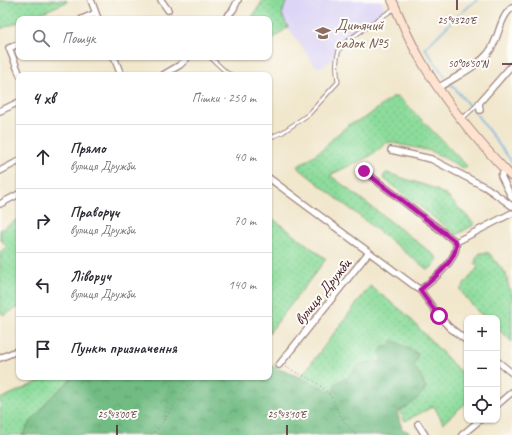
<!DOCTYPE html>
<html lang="uk">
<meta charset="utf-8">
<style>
:root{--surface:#fff;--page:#f7f7f7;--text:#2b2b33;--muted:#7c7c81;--line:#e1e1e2}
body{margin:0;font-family:Caveat,sans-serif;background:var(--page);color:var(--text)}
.controls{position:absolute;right:12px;bottom:12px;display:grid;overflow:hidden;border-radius:8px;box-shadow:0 1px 3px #0004}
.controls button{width:36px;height:36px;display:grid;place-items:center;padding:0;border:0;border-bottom:1px solid var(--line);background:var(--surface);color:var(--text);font:20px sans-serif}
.stop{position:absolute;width:12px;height:12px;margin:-9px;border:3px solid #b5179e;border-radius:50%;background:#fff}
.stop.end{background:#b5179e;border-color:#fff;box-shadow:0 1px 4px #0008}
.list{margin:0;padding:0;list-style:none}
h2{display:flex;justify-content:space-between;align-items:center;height:52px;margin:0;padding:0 16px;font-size:17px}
h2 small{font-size:13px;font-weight:400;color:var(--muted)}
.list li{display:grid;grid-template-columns:26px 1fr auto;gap:12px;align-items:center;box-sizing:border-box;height:64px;padding:0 16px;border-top:1px solid var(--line)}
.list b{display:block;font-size:15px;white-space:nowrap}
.list p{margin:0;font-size:13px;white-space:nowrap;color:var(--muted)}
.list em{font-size:13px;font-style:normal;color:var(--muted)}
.icon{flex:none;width:22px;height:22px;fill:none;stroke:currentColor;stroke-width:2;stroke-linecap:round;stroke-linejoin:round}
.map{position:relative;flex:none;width:512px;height:435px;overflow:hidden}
.search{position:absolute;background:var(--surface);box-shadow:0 1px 3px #0004;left:16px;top:16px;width:256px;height:44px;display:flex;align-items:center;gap:10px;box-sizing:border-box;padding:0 14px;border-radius:8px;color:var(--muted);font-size:15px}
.panel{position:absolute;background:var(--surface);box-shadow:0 1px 3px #0004;left:16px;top:72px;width:256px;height:308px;border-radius:8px}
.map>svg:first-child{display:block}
.built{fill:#ddd5f6}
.forest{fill:url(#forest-crowns);stroke:#5e6e57}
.garden{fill:url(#garden-dots);stroke:#6b7e63}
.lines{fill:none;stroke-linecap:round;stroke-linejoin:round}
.stream{stroke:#70b2e4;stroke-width:1.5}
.lane-casing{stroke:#9e837c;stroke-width:5}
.street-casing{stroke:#9e837c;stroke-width:8}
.secondary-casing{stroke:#9e837c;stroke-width:10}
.path{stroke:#9e837c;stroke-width:1;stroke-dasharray:1 3;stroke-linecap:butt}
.lane{stroke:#fff;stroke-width:3}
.street{stroke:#fff;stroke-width:5.5}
.secondary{stroke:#fee3d1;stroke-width:8}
.route{stroke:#b5179e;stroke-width:5}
.ticks{fill:none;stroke:#4a1f2b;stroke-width:1.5}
.labels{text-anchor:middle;stroke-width:4;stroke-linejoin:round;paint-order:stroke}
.education-label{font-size:16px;fill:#785e54;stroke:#fdfcf7;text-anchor:start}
.street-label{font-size:16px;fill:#4a1f2b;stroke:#fdfcf7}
.ticks-label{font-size:10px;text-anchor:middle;fill:#4a1f2b;stroke:#fdfcf7;stroke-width:4;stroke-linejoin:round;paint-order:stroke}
</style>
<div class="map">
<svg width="512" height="435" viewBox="0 0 512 435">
<defs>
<pattern id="forest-crowns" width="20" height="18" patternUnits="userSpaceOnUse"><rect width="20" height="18" fill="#71bc83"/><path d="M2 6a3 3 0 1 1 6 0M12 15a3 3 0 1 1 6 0" fill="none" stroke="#5f986b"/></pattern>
<pattern id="garden-dots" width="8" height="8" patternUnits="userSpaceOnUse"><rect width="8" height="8" fill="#8cdc9b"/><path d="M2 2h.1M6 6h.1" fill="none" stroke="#7abc86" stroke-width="1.8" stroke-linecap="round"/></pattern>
</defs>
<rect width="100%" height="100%" fill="#fdfcf7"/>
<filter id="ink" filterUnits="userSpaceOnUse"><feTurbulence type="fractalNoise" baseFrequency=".025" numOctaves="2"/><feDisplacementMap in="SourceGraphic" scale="8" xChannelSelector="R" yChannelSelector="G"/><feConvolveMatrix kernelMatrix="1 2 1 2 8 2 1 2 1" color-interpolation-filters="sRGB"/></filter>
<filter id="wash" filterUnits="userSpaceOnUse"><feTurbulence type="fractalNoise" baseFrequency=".012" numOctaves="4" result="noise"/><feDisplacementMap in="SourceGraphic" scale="16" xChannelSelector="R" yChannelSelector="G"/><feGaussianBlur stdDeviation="0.9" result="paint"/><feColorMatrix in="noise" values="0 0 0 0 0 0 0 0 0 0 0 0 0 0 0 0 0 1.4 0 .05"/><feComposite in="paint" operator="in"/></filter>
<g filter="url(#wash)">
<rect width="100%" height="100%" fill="#f1e7cd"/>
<path class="built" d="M288,0H314L319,4L326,0H380L386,11L346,39L337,47L333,59L328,63L321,67L315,66L288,27L282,15L285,5Z"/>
<path class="forest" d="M393,340L418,354L414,366L421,375L426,388C419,400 409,406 397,412L402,429L409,432V435H22L29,424L40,411L47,401L73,377H269V365L312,382L322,389L344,378L347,379L357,366L366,361L380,351L383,347Z"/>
<path class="garden" d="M0,0H66L67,2L26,19H19V22L0,29Z
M263,0H288L285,5L282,15L288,27L269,42V19H251Z
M393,97H398L405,103L467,166L465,169L431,151L388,142L370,156L330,175L438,258L434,265L428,270L297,167L323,149L333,138L350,124L365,118Z
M387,173L430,187L446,195L475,224L456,235L383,178L385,174Z
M269,216L326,259L269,333Z
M19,219V307L4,315L0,312V252L7,247L0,238V230Z
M480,253H489L506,274L509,289L512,292V342L497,328V318H487L478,312L460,290L478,267L475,264L476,259Z
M370,286L405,313L467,379V402L443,423L434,406L405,421L399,411C411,405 419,399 426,388L421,376L414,366L418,354L393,340L389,347H383L380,351L382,362C363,362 357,362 347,380L344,378L335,384L333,392C321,388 312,382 300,378Z
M49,377H73L47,401L40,411L29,424L22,435H0V399Z"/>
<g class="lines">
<path class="stream" d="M445,77L425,48C442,32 458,14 477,0
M451,84L471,108
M474,111L512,162"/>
</g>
</g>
<g filter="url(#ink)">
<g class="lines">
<defs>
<path id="lane" d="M210,57L227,73L232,75
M462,119L479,103
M269,138L283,132L309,114L338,82C337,71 335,61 339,50C344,40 384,16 395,8"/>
<path id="street" d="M91,0L98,19
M161,0L168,10
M82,19L96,13
M225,19L233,10L238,0
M19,44L9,48L20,75
M114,57L121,75
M163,75L180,65L188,57
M438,88C452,79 480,65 489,52C499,40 499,17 512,8
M480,110L479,103L512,65
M0,111L19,102
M391,150L431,159L487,188L512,206
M505,170L501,176L512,198
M0,171L19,161
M364,171L456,242C459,259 432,281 420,290
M269,178L420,290L439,316L449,327L467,341
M0,204L19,194
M456,242L512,213
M0,358L19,350
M497,361L512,373
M279,365L369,252
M497,405L512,392
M418,424L425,435
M462,435L480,420"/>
<path id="secondary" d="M392,0C400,17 407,36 417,53C441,98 476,140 512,177"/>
</defs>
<use href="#lane" class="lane-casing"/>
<use href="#street" class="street-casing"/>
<use href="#secondary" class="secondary-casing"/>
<path class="path" d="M269,364H274
M285,367L314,381L329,393L344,422L357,435
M164,420L185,389L199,377
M151,435L164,421L173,377"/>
<use href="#lane" class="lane"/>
<use href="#street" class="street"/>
<use href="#secondary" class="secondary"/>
</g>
</g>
<g class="lines" filter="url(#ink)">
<path class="route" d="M364,171L456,242C459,259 431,281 420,290L439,316"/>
</g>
<path class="ticks" d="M457,0V10M502,64H512M117,425V435M287,425V435"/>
<defs>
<symbol id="school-bare" viewBox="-9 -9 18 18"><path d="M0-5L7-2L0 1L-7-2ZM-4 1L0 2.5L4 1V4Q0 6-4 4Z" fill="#8d6e63" stroke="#fdfcf7" stroke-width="2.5" paint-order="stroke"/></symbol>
</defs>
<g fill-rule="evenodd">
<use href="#school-bare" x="312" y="22" width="22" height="22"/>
</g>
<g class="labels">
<g class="education-label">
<text x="335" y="30">Дитячий<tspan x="335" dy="18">садок №5</tspan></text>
</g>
<g class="street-label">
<text transform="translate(322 291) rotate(-51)" y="6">вулиця Дружби</text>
</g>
</g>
<g class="ticks-label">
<text x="457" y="24">25°43'20"E</text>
<text x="468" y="67">50°06'50"N</text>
<text x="117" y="418">25°43'00"E</text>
<text x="287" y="418">25°43'10"E</text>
</g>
</svg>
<div class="controls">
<button>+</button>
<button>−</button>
<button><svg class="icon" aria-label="locate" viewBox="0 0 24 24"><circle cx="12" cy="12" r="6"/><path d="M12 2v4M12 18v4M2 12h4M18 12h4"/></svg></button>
</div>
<div class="stop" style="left:439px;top:316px"></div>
<div class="stop end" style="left:364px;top:171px"></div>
<div class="search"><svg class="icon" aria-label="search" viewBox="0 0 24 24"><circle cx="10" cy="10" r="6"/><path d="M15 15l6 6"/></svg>Пошук</div>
<section class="panel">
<h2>4 хв<small>Пішки · 250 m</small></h2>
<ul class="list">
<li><svg class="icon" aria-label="ahead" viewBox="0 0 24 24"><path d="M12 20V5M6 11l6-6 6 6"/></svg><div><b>Прямо</b><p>вулиця Дружби</p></div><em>40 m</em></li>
<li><svg class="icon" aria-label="right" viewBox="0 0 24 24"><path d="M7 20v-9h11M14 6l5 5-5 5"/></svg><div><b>Праворуч</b><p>вулиця Дружби</p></div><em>70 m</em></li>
<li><svg class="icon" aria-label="left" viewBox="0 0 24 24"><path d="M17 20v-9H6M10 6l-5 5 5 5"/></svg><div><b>Ліворуч</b><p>вулиця Дружби</p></div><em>140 m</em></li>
<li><svg class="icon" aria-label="arrive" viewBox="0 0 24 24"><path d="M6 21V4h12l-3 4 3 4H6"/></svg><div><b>Пункт призначення</b></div></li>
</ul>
</section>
</div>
